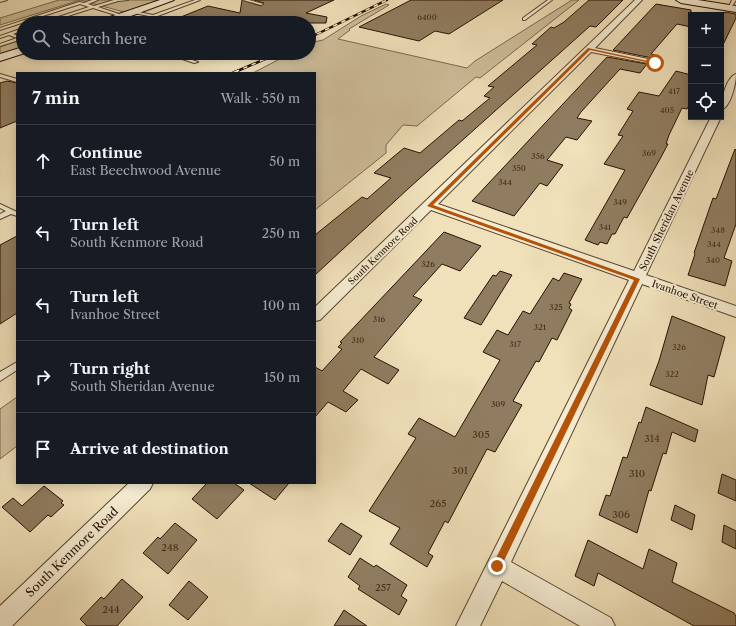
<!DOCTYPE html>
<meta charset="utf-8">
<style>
:root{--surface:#171b24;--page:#20242c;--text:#f1f3f6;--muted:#9ea1a6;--line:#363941}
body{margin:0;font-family:"Libre Caslon Text",serif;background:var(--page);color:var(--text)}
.controls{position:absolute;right:12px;top:12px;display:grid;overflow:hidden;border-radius:0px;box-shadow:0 2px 10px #0003}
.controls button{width:36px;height:36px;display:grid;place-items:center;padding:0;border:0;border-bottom:1px solid var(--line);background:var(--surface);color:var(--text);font:20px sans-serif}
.stop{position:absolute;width:12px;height:12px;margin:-9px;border:3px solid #b45309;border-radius:50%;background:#fff}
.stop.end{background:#b45309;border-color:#fff;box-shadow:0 1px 4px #0008}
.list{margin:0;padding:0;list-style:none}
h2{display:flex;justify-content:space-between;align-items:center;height:52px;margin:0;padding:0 16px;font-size:17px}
h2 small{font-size:13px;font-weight:400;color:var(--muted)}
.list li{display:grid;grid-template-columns:26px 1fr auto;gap:12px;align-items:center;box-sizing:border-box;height:72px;padding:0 16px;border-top:1px solid var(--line)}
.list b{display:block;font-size:15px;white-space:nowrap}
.list p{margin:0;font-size:13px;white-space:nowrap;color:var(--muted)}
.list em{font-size:13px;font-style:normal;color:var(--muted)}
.icon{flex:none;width:22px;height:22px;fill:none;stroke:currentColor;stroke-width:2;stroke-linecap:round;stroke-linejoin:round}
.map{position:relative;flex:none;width:736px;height:626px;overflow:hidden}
.search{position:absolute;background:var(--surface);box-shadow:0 2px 10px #0003;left:16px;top:16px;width:300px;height:44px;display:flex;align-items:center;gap:10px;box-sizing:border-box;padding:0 14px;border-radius:22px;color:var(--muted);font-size:15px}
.panel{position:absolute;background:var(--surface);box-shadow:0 2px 10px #0003;left:16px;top:72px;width:300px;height:412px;border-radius:0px}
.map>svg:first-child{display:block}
.green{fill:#cebe9a;stroke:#7b684d}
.building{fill:#907d61;stroke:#281100}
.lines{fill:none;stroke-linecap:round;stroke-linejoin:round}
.lane-casing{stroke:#5a452e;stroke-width:2}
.street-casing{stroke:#5a452e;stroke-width:2}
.secondary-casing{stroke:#281100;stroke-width:2}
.lane{fill:#f5ecd2;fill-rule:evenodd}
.street{fill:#f5ecd2;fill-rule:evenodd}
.secondary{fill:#f5ecd2;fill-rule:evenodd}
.rail-far1-casing{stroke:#281100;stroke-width:2.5}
.rail-casing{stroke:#281100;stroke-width:3}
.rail-far1{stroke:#f5ecd2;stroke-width:1.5;stroke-dasharray:4.5;stroke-linecap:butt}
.rail{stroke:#f5ecd2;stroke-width:2;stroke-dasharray:6;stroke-linecap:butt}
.route{fill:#b45309}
.labels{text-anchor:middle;stroke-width:4;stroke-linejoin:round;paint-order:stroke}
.number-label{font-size:8px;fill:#422c18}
.far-street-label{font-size:9px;fill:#281100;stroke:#f5ecd2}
.street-label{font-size:10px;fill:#281100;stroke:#f5ecd2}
.near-number-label{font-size:10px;fill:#422c18}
.near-street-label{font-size:12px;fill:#281100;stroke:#f5ecd2}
</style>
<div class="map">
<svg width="736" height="626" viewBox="0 0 736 626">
<rect width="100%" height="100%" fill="#f0e1ba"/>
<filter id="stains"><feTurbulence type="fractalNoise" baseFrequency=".005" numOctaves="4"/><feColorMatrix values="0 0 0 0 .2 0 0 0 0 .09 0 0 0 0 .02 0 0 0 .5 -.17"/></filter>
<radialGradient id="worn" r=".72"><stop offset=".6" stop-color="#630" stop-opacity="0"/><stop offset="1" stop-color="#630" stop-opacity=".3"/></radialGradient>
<path class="green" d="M59,0H161L124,12L80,0L0,25V18Z
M572,0H579L480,78L476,77L417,126L403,125L386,145V153L315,210V73H253L291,53H309V43L323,40L361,16L386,4L389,5L349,29L350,30L338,39L467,68L475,61Z
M23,39V47L0,55V47Z
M17,397V446L0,459V409Z"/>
<path class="building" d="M242,0L261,6L264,3L254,0H334L306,13L327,17L326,23H166L208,6L240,13Z
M411,0H503L449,34L435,31L419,41L359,27Z
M589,0H623L596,27L590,26L409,188L315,275V235L362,197L367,199L391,178L374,173L404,148L420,153L459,120L462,121L490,98L484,96L494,87L488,86L537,45L532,44L551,27L554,28L564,22Z
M656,4L691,10V27L677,24L651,54L655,55L652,58L613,50Z
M725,12L736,14V18L721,49V18Z
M607,57L647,64L640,73L620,69L581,112L577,118L592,121L577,140L566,137L547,160L563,165L547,186L540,183L514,216L472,201Z
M676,71L691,75V102L687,109L682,108L669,135L666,144H668L660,159L627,218L624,217L615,234H612L607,244L600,242L598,245L585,240L625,170L604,164L623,136L618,135L633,111L627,109L639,92L659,96Z
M7,81L17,83V121L0,128V83Z
M735,149L736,150V224L724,258L732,261L725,286L688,275L695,254L694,253L713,198L716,199Z
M444,232L481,246L460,271L442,264L413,296L422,300L374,357L399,370L388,384L361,369L343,391L358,400L346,412L328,402L315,417V367L322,371L342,349L338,347L342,343L340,342Z
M17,236V313L0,324V245Z
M500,271L512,275L481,325L464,318L493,275L496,276Z
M564,273L582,279L569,303L571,304L569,308L572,310L557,340L552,338L539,362L536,361L513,401L522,405L495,452L487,449L448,523L445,521L428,553L433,556L427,567L390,544L400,528L369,511L416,438L408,434L419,418L455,437L500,360L483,352L497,330L508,335L523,311L530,314L553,278L559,281Z
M672,316L725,337L714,377L708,375L702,405L650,385L659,361Z
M646,407L698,430L695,442L672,432L666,454L663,453L651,491L649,490L637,533L599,515L606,495L610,496L623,457L627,458L639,422L641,423Z
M722,474L736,480V501L718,493Z
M207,483H234L244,490L217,519L192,499Z
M249,483H289L275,500Z
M44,486L63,501L61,503L64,505L51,517L48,515L30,532L2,507L13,498L22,506Z
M675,505L695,515L692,530L671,520Z
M175,523L197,540L168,574L143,553L158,537L160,539Z
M341,523L362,536L350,555L328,541Z
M724,525L736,531V549L722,542Z
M588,540L643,569L649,549L677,563L672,582L734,613L736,616V626H694L598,573L594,586L575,576Z
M360,558L374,567L376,565L407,585L401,596L407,600L399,615L358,589L360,586L348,577Z
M122,579L143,597L117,626H87L80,619L101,597L104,599Z
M189,581L208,597L188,620L169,605Z
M344,610L367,626H334Z"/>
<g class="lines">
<defs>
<path id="lane" d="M0,0H7L0,2Z
M92,0H98L88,4L94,6L114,0H128L118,1L98,7L125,16L122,17L93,8L46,23H40L89,7L80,4L0,30V28L79,2L84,3Z
M195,0H200L139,23H134L149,16L134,13V11L153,15Z
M243,0H249L263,4L261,5Z
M548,0H552L525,20H523V18Z
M732,0H736L730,9H728Z
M23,28V30L13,34L22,37V39L0,46V44L17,38L9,35L0,38V36Z
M165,53H171L198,62L194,63Z
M0,74L17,79V82L0,77Z
M0,204L17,212V216L11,214L0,219V214L6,211L0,208Z
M17,362V370L0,381V372Z"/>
<path id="street" d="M635,0H642L595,48L658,61V65L591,52L438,204L634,271L711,117H721L646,275L736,306V317L642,284L511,562L611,618L615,626H580L502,581L480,626H456L629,280L431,210L320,320L315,321V307Z
M736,74C736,83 731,107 721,110C721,101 726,77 736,74Z
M129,483H153L150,489L12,626H0V606Z"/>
<path id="secondary" d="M160,0H174L112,23H97L98,21Z
M676,0H698L736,6V12L681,3Z
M23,47V53H25L0,61V54Z"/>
</defs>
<use href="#lane" class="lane-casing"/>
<use href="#street" class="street-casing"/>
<use href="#secondary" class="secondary-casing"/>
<use href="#lane" class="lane"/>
<use href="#street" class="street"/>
<use href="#secondary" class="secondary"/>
<defs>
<path id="rail-far1" d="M309,38L387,0
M235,72L279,53"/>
<path id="rail" d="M233,73L238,71"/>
</defs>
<use href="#rail-far1" class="rail-far1-casing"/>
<use href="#rail" class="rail-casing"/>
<use href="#rail-far1" class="rail-far1"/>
<use href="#rail" class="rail"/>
</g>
<path class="route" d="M588,48L657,63L655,64L590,50L433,205L640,279L500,569L497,570L492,566L494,562L634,280L427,206Z"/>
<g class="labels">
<g class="number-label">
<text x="427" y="20">6400</text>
<text x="674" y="94">417</text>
<text x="667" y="113">405</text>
<text x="649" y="156">369</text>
<text x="538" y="159">356</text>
<text x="519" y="171">350</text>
<text x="505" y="185">344</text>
<text x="620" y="205">349</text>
<text x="605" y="230">341</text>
<text x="718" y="233">348</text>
<text x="714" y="247">344</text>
<text x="713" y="263">340</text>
<text x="428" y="267">326</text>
<text x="556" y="310">325</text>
<text x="379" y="322">316</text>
<text x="540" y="330">321</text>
<text x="358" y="343">310</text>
<text x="515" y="347">317</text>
<text x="679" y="350">326</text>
<text x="672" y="377">322</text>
<text x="498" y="407">309</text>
</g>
<g class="far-street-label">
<text transform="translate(383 251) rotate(-44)" y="3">South Kenmore Road</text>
</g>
<g class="street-label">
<text transform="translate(666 220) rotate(-64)" y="4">South Sheridan Avenue</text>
<text transform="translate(685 294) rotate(19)" y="4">Ivanhoe Street</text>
</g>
<g class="near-number-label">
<text x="481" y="438">305</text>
<text x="652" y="442">314</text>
<text x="460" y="474">301</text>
<text x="637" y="477">310</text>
<text x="438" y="507">265</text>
<text x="621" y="518">306</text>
<text x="170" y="551">248</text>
<text x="383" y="591">257</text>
<text x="111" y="613">244</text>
</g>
<g class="near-street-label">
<text transform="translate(72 552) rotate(-44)" y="4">South Kenmore Road</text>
</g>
</g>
<rect width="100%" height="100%" filter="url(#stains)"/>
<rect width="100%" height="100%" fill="url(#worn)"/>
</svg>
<div class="controls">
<button>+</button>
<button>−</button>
<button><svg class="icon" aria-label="locate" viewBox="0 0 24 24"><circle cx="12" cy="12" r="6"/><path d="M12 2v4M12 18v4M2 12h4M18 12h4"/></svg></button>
</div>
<div class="stop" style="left:655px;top:63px"></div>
<div class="stop end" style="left:497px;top:566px"></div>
<div class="search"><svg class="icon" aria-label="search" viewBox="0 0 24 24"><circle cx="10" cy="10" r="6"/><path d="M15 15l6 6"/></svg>Search here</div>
<section class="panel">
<h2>7 min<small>Walk · 550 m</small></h2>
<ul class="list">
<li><svg class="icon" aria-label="ahead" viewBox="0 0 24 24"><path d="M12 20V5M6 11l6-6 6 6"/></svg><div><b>Continue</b><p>East Beechwood Avenue</p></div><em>50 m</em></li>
<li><svg class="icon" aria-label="left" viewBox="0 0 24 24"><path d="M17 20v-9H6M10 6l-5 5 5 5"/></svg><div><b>Turn left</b><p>South Kenmore Road</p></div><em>250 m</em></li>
<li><svg class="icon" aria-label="left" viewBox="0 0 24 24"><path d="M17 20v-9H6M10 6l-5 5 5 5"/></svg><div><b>Turn left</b><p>Ivanhoe Street</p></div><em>100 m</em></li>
<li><svg class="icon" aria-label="right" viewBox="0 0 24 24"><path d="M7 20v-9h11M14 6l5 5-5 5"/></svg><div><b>Turn right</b><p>South Sheridan Avenue</p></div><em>150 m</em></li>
<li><svg class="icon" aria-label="arrive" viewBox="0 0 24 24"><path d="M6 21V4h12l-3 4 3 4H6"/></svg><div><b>Arrive at destination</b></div></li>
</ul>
</section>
</div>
